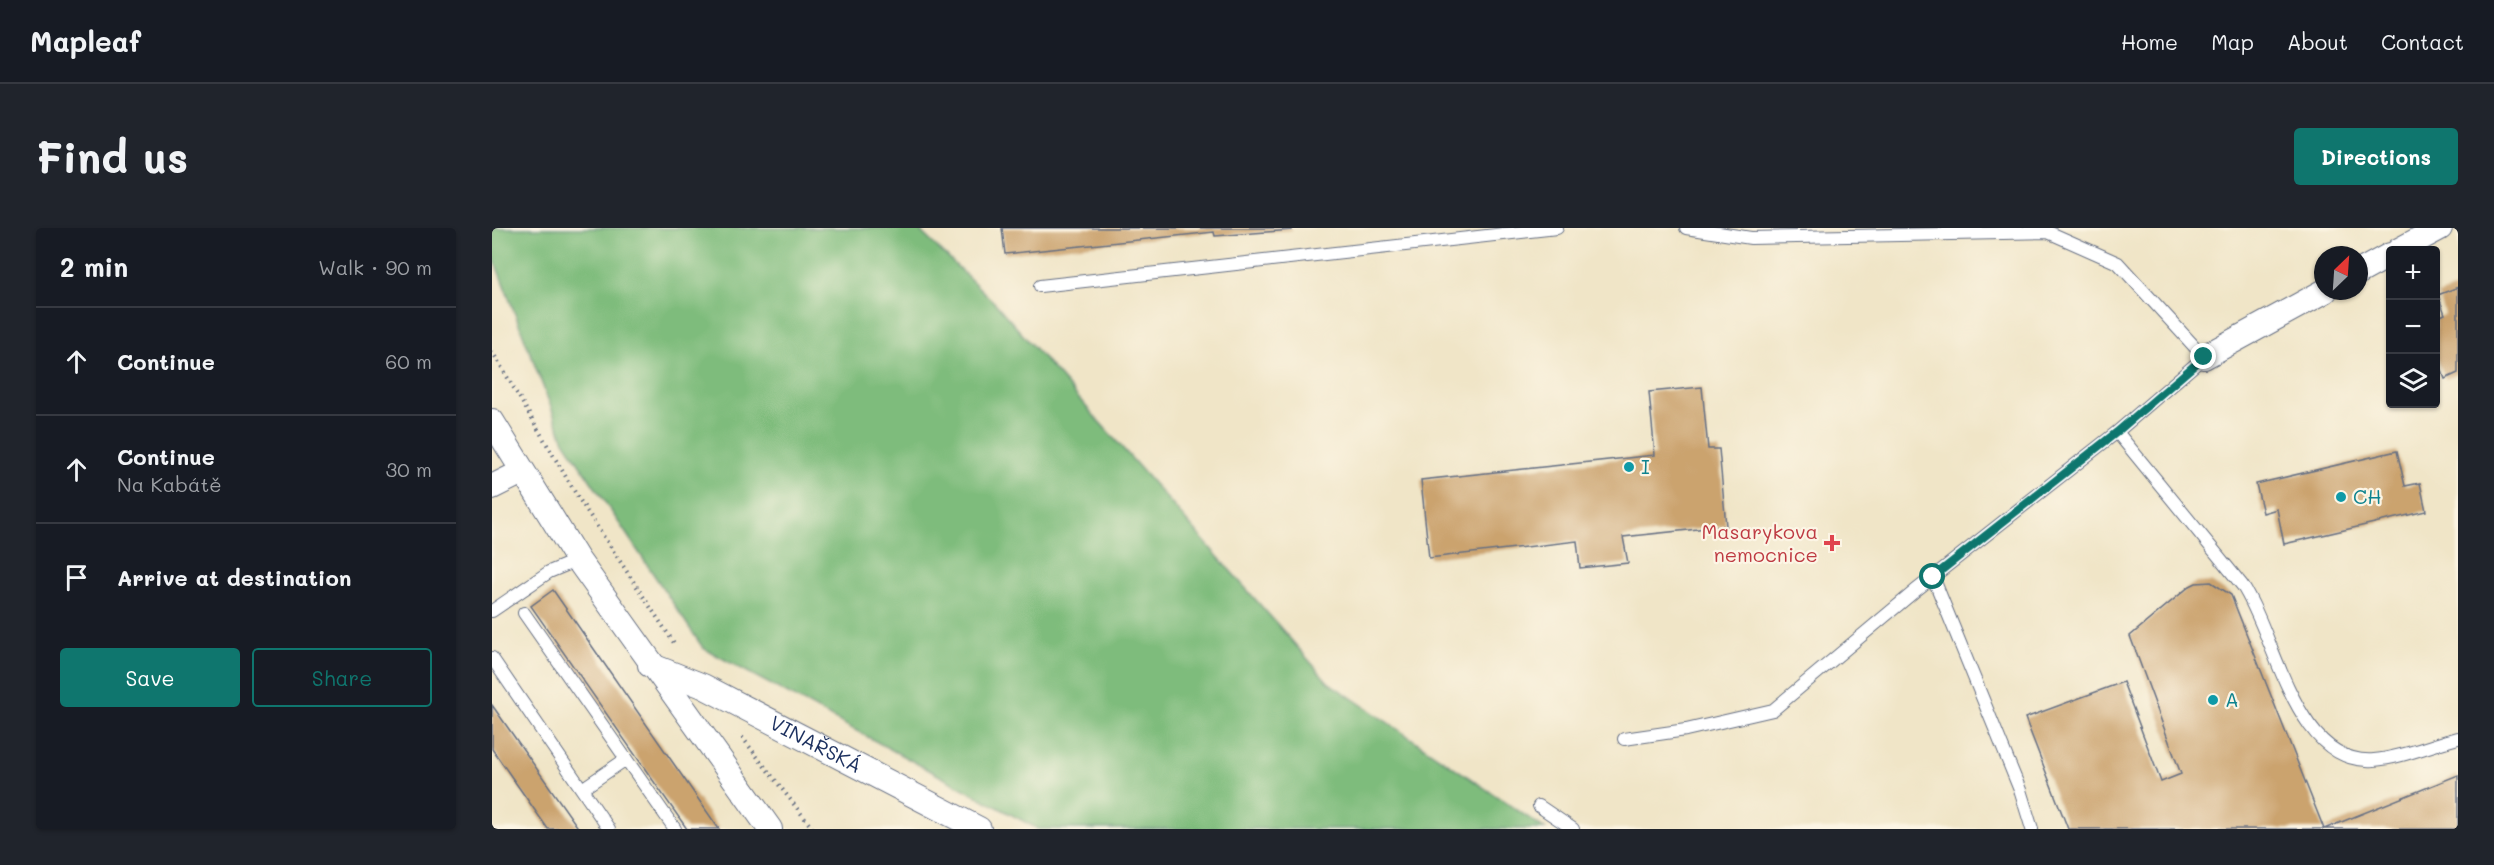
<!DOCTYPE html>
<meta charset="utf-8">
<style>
:root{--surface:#171b24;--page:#20242c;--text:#f1f3f6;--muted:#9ea1a6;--line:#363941;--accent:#0f766e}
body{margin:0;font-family:Mali,sans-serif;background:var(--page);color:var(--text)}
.controls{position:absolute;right:18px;top:18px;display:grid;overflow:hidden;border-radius:6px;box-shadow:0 2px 4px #0004}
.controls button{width:54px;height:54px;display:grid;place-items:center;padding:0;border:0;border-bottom:2px solid var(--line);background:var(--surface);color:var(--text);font:30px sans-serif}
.compass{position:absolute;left:1822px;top:18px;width:54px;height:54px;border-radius:50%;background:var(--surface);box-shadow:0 2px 4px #0004;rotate:25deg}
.stop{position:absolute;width:18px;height:18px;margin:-14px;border:4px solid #0f766e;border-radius:50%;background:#fff}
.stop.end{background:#0f766e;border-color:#fff;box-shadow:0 2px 6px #0008}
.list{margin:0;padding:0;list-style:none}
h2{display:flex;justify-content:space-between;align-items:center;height:78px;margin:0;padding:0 24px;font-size:26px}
h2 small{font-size:20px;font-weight:400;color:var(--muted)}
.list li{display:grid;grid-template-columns:39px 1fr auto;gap:18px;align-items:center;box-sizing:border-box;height:108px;padding:0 24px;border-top:2px solid var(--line)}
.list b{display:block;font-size:22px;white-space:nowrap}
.list p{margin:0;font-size:20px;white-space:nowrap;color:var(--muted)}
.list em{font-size:20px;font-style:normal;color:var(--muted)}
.actions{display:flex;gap:12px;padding:18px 24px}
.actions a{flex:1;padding:14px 0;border:2px solid var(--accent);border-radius:6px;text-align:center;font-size:21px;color:var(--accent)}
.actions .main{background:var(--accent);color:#fff}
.icon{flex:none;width:33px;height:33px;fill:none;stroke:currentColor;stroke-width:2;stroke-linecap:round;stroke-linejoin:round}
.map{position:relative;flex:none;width:1966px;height:601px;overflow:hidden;border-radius:6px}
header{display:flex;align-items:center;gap:36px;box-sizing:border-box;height:84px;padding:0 30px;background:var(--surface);border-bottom:2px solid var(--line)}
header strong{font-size:28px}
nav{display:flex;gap:33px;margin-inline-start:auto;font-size:21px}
.intro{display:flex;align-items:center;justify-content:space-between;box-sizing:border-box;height:144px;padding:0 36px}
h1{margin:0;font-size:42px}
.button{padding:15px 27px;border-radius:6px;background:var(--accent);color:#fff;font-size:21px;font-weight:700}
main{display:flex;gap:36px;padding:0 36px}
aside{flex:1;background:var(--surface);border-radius:6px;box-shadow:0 2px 4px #0004}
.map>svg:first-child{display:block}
.forest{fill:#7ebc7b;stroke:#4c766c;stroke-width:1.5}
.building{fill:#cba36e}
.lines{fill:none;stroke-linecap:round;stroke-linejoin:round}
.lane-casing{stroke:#666f83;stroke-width:14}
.street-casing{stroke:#666f83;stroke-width:26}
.path{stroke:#666f83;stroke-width:4;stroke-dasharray:1.5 4.5;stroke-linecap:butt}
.lane{stroke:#fff;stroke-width:12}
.street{stroke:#fff;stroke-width:24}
.route{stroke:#0f766e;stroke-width:8}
.culture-dot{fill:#0f9aa8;stroke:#fcf5e5;stroke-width:2}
.health-dot{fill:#e0444e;stroke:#fcf5e5;stroke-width:2}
.labels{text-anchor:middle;stroke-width:4.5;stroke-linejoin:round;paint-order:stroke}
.culture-label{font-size:20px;fill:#0d838f;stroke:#fcf5e5;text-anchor:start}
.health-label{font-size:20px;fill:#be3a42;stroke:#fcf5e5;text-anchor:end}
.street-label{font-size:20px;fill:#1b2f5e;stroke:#fcf5e5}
</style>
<header>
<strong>Mapleaf</strong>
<nav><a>Home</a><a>Map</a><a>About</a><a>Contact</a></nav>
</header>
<div class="intro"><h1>Find us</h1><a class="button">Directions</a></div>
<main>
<aside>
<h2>2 min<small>Walk · 90 m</small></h2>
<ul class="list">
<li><svg class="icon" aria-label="ahead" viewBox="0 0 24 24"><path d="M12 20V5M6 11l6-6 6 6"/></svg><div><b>Continue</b></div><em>60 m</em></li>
<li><svg class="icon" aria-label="ahead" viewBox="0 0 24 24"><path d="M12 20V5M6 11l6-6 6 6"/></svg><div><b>Continue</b><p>Na Kabátě</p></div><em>30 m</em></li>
<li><svg class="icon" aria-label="arrive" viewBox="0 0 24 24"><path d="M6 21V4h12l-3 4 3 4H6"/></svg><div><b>Arrive at destination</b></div></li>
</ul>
<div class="actions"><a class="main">Save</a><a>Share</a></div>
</aside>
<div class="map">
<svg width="1966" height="601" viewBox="0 0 1966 601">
<rect width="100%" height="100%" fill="#fcf5e5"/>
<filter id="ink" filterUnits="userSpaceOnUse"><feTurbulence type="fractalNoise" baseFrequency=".0167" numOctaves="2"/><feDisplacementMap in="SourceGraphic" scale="12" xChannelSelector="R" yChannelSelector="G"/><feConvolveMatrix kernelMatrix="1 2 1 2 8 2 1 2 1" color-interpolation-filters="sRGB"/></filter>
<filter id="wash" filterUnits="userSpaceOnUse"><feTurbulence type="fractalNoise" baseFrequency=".008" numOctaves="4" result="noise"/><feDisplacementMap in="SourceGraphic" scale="24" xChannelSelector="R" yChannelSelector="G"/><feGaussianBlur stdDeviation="1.35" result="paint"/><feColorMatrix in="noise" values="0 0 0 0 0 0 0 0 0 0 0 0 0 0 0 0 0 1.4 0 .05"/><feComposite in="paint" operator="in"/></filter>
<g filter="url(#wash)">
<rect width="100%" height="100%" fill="#f0e5c7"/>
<path class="forest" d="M0,0H425L503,75L836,454L1053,601H546L211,420L72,213L0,26Z"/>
<g id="blocks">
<path class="building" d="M510,0H800V2L723,8L722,4L513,26Z
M1966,59V145L1953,151L1944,127V90L1953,86L1946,67Z
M1210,159L1216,221H1227L1234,298L1131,309L1136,335L1088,340L1085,313L937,330L929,252L1163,227L1157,164Z
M1905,223L1913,258L1928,255L1934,283L1792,316L1785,281L1771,285L1764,256Z
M1719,354L1739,367L1832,601L1966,547V601H1576L1533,490L1631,454L1669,554L1689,546L1638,408L1698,358L1704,355Z
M61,362L227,601H195L39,378Z
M0,477L87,601H56L0,521Z"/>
</g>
</g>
<g filter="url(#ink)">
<use href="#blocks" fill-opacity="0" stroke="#666f83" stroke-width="1.5"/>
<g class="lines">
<defs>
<path id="lane" d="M548,58L1065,0
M1625,204L1750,357C1785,410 1803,538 1882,532C1909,530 1939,517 1966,510
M1441,349L1528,562L1540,601
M0,383L57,344L86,332
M32,385L183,601
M0,430L117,601
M1132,511L1194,502L1281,482L1423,363L1625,204L1712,129L1626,35L1556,4L1259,10L1194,0
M90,561L134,531
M1047,578L1081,601"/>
<g id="street">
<path d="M1907,22L1948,0"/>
<path d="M1867,44L1898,27"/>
<path d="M1712,129L1833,63"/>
<path d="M0,193L86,332L278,601"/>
<path d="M0,259L30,244"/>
<path id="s1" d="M158,437L211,458L487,601"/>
</g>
</defs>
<use href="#lane" class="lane-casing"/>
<use href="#street" class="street-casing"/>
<path class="path" d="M0,123L87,271L184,418
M250,509L321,601"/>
<use href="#lane" class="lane"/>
<use href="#street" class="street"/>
</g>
</g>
<g class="lines" filter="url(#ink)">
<path class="route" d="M1441,349L1625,204L1712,129"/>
</g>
<g class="culture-dot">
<circle cx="1137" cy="239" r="6"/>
<circle cx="1849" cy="269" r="6"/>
<circle cx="1721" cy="472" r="6"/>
</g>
<path class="health-dot" d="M1337 306h6v6h6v6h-6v6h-6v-6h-6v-6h6z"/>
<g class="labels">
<g class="culture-label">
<text x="1149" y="246">I</text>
<text x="1861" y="276">CH</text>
<text x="1733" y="479">A</text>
</g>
<g class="health-label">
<text x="1326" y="311">Masarykova<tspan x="1326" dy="23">nemocnice</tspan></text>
</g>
<g class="street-label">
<text dy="7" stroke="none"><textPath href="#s1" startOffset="184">VINAŘSKÁ</textPath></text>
</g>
</g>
</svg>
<div class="controls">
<button>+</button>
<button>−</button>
<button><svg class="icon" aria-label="layers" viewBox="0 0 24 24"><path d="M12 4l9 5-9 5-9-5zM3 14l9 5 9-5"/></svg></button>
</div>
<svg class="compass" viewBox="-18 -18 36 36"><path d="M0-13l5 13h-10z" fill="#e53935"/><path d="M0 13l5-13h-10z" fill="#9ea1a6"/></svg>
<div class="stop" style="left:1441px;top:349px"></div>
<div class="stop end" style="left:1712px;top:129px"></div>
</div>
</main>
